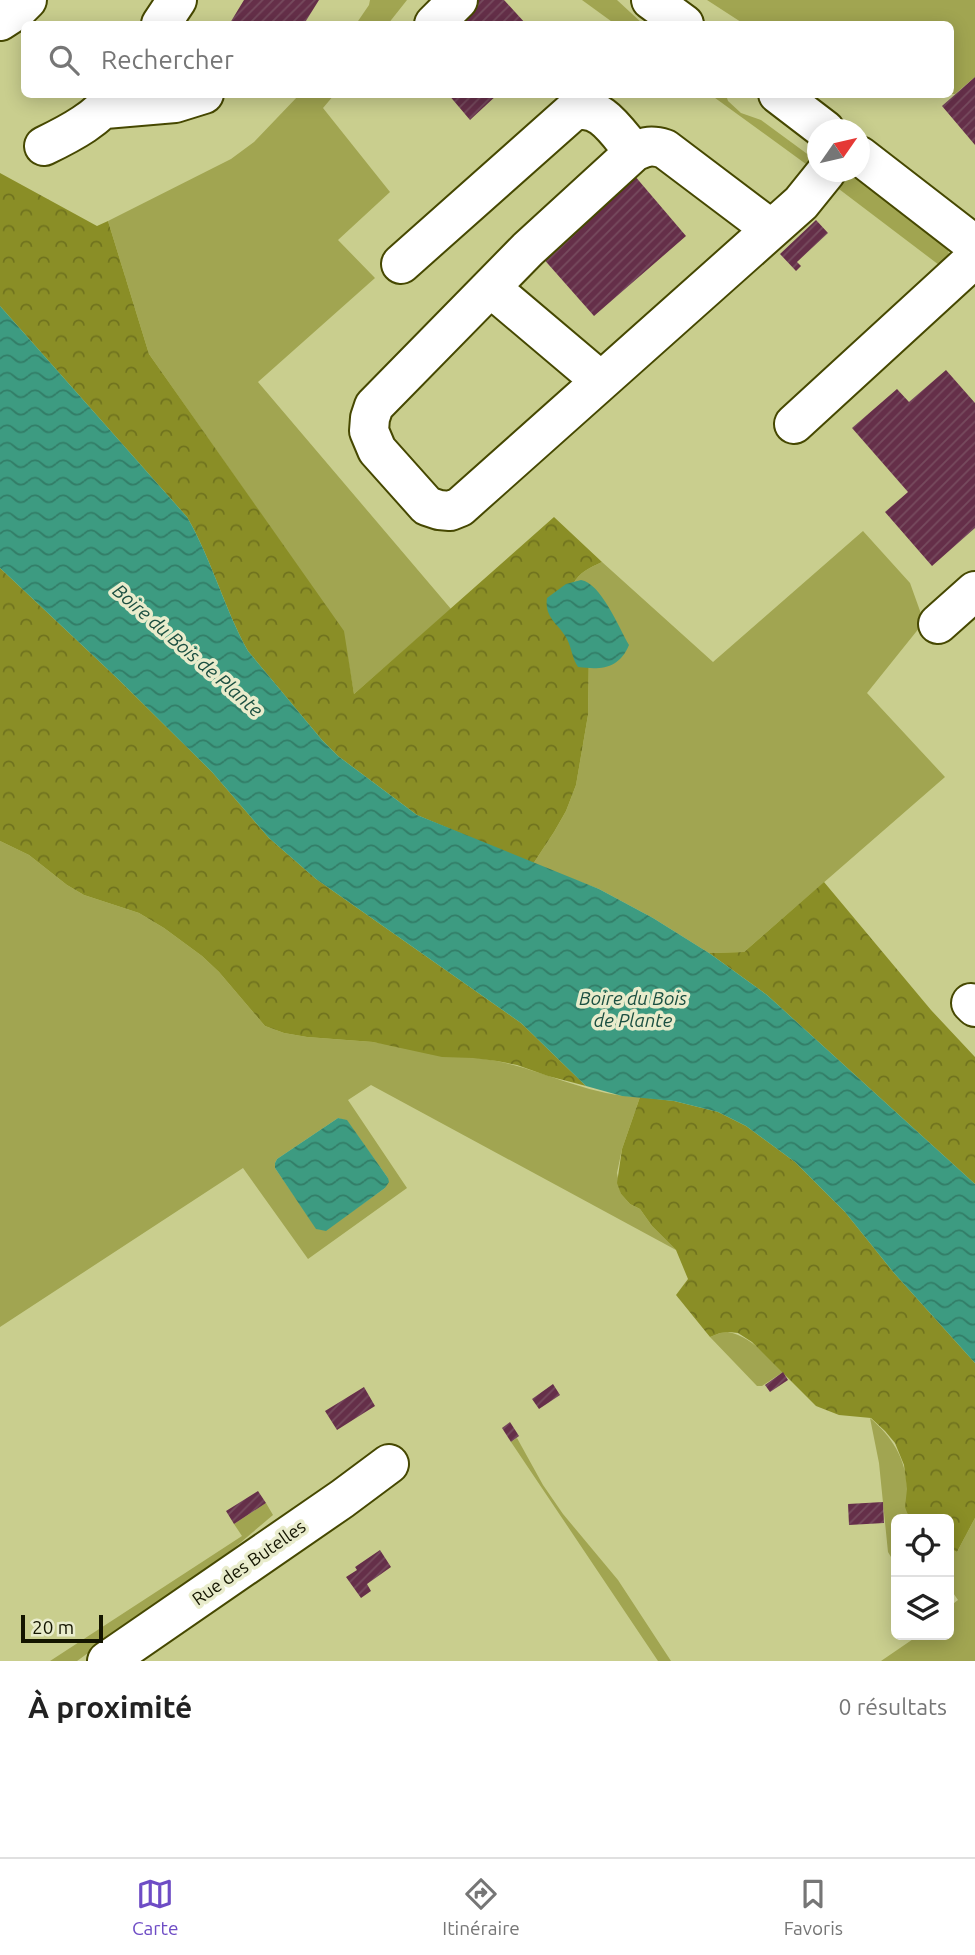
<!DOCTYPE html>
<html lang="fr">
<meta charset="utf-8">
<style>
:root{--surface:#fff;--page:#f6f6f6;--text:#222;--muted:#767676;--line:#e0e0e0;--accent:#6e4cc5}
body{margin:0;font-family:Ubuntu,sans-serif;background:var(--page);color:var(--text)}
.controls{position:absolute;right:21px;bottom:21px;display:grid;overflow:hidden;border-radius:10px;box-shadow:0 4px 18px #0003}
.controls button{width:63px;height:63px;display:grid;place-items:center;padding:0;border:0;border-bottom:2px solid var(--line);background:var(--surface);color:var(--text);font:35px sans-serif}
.compass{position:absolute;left:807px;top:119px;width:63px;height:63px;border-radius:50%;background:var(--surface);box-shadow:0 4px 18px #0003;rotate:56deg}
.scale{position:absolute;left:21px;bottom:18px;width:82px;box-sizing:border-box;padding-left:7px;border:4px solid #141500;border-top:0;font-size:19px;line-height:24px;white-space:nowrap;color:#141500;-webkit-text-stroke:5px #e9eccc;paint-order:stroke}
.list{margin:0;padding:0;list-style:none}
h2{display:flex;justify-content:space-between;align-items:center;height:91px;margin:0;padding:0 28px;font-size:30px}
h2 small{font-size:23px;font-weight:400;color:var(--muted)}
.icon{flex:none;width:38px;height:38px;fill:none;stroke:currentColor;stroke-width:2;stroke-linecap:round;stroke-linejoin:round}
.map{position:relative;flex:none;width:975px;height:1661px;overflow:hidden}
.search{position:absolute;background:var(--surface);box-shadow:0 4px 18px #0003;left:21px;right:21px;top:21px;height:77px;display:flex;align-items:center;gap:18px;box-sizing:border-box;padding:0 24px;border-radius:10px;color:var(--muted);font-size:26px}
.sheet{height:196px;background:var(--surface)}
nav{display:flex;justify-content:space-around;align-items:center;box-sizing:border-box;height:98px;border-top:2px solid var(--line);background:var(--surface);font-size:19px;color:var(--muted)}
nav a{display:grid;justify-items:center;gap:4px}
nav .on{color:var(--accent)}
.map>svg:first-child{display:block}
.grass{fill:#a1a551;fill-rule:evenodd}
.forest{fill:url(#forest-crowns)}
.water{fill:url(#water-waves)}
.building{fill:url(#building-hatch)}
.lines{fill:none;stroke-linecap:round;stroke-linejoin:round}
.minor-casing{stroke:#464801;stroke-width:42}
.major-casing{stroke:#464801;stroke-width:42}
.minor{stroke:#fff;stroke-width:38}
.major{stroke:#fff;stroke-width:38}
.labels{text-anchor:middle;stroke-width:7;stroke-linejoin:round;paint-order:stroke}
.street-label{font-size:18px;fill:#141500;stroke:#e9eccc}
.water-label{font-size:19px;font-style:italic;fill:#1b4f41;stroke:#e9eccc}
</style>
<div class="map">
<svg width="975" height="1661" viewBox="0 0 975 1661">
<defs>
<pattern id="forest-crowns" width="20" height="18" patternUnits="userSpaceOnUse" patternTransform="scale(1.75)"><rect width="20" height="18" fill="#8a8e26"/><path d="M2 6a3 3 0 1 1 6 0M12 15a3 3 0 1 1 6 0" fill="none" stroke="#70731e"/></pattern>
<pattern id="water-waves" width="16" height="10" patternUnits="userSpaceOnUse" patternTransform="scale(1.75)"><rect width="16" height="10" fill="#3d9b81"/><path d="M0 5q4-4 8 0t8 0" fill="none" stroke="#327d67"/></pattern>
<pattern id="building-hatch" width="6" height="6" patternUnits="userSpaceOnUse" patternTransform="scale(1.75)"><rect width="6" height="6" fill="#652f49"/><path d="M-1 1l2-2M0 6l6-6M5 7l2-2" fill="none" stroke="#764b5e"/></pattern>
</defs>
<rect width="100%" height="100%" fill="#c9ce8e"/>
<path class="grass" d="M370,0H407L388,24H356L369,5Z
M582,0H617L643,24H615Z
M707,0H975V77L955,94H951L950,24H744Z
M299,95H334L323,108L390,192L338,240L375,278L258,382L451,609L354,694L343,631L149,354L108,221L231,159L254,142Z
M711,95H726L728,101L741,113L761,120L810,156L813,161L810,167Z
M845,172L851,173L948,248L949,255L943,268L831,183L840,173Z
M863,531L910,583L924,622L867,693L945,777L744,952L709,953L653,918L599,889L533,864L554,832L566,811L576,785L588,715L589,648L573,584C580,572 589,568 602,562L713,662Z
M0,841L29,855L67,885L84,895L139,913L164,928L202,956L219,972L265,1026L284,1033L307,1037L373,1042L497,1061C545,1071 590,1096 640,1097L622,1149L617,1173L621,1194L630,1204L640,1209L652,1226L676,1250L371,1085L348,1100L407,1188L308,1259L243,1168L0,1327ZM338,1118L347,1121L388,1178L385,1188L326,1230L317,1229L275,1168V1163L277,1159Z
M728,1332C751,1336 767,1357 783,1372L762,1386H757L710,1337L720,1333Z
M870,1418C892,1437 905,1457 907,1486C908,1498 905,1507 909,1519H896V1554L891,1557L888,1552L879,1463Z
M517,1438L543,1485L563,1514L618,1580L671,1661H658L511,1442Z
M266,1503L273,1515L234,1548L77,1661H50L242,1536L234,1524Z
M975,1518V1661H881L919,1635H949V1607L958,1600L949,1587V1548L957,1552Z"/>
<path class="forest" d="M0,173L97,226L108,221L149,354L344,631L354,694L554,517L602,562C589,568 580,572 573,584L589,648L588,715L576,785L566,811L554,832L533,864L417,815L338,756L322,740L248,651C224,608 212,560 187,517L0,306Z
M0,568L118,679L212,772L269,838L316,879L521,1023L586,1086L548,1076L517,1065L497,1061L473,1058L442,1057L373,1042L307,1037L284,1033L265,1026L219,972L202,956L164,928L139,913L84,895L67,885L29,855L0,841Z
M824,882L931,1010L975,1057V1184L767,995L709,953L744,952Z
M640,1097L674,1101L718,1112L746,1126L795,1162L845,1212L894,1273L975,1363V1518L957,1552L949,1548V1519L909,1518L905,1507L907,1489L904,1465L895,1443L885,1431L871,1418L839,1415L816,1406L752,1342L738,1333L729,1332L720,1333L710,1337L676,1295L688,1279L676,1250L652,1226L640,1209L630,1204L621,1194L617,1183L622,1149Z"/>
<path class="water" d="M0,306L187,517C212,560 224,608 248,651L322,740L338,756L417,815L599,889L653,918L709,953L767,995L975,1184V1363L894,1273L845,1212L795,1162L746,1126L718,1112L674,1101L622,1096L586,1086L521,1023L316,879L269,838L212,772L118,679L0,568Z
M581,580C601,583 619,628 629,645C619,669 601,670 578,667C572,658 572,649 567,639C559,624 544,618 547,598L566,584Z
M338,1118L347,1120L388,1178L389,1182L385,1188L326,1231L316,1229L275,1168V1163L277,1159Z"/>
<path class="building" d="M244,0H319L304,24H232L230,23Z
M475,0H504L526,24H447Z
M975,77V145L942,106Z
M448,94H498L470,120Z
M634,175L686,236L594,316L541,256Z
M816,220L828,233L797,262L801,266L796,271L780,254Z
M946,370L975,403V528L932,566L885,512L908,492L852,428L897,389L909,402Z
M783,1372L788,1380L770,1392L765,1385Z
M553,1384L560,1395L539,1409L532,1399Z
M364,1387L375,1406L337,1430L325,1411Z
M510,1422L519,1436L511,1442L502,1428Z
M258,1491L266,1503L234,1524L226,1511Z
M883,1502L884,1523L849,1525L848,1504Z
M380,1550L391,1567L367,1584L371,1591L361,1598L346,1577L357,1570L355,1567Z"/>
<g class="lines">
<defs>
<path id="minor" d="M0,21L17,10L27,0
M161,24L177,0
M434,24L458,0
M105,109L175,103L204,94
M44,146C73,132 97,119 117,94
M771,229L665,149C652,145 646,146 634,152L528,249L374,406L370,418L369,431L377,450L427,506L439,510L450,511L460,507L801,203L826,172
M401,264L572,112C600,101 618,134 634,152
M491,288L601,381
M794,424L975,258
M938,624L975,591
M971,1003L975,1007
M107,1661L342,1499L389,1464"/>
<path id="major" d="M651,0L684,24
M778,94L825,130
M860,156L975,245"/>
</defs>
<use href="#minor" class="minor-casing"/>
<use href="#major" class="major-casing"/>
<use href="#minor" class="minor"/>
<use href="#major" class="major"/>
</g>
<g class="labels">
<g class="street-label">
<text transform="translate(249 1563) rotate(-35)" y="6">Rue des Butelles</text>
</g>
<g class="water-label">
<text transform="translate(188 650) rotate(41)" y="7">Boire du Bois de Plante</text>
<text x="633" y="1005">Boire du Bois<tspan x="633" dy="22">de Plante</tspan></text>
</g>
</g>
</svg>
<div class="controls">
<button><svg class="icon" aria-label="locate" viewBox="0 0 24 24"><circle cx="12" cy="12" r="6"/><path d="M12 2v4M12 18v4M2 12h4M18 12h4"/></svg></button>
<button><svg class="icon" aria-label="layers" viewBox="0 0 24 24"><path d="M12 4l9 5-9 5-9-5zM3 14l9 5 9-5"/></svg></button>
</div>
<svg class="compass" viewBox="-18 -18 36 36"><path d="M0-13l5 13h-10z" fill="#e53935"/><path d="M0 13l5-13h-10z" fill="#767676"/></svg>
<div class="scale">20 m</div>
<div class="search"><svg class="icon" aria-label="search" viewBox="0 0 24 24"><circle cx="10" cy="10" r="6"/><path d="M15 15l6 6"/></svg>Rechercher</div>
</div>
<section class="sheet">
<h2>À proximité<small>0 résultats</small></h2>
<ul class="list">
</ul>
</section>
<nav>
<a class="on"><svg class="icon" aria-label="map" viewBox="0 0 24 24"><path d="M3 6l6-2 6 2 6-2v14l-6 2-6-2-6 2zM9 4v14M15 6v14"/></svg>Carte</a>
<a><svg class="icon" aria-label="directions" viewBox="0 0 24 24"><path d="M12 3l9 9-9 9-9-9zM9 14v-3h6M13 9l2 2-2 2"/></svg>Itinéraire</a>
<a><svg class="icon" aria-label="saved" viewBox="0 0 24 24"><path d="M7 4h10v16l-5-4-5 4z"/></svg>Favoris</a>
</nav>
